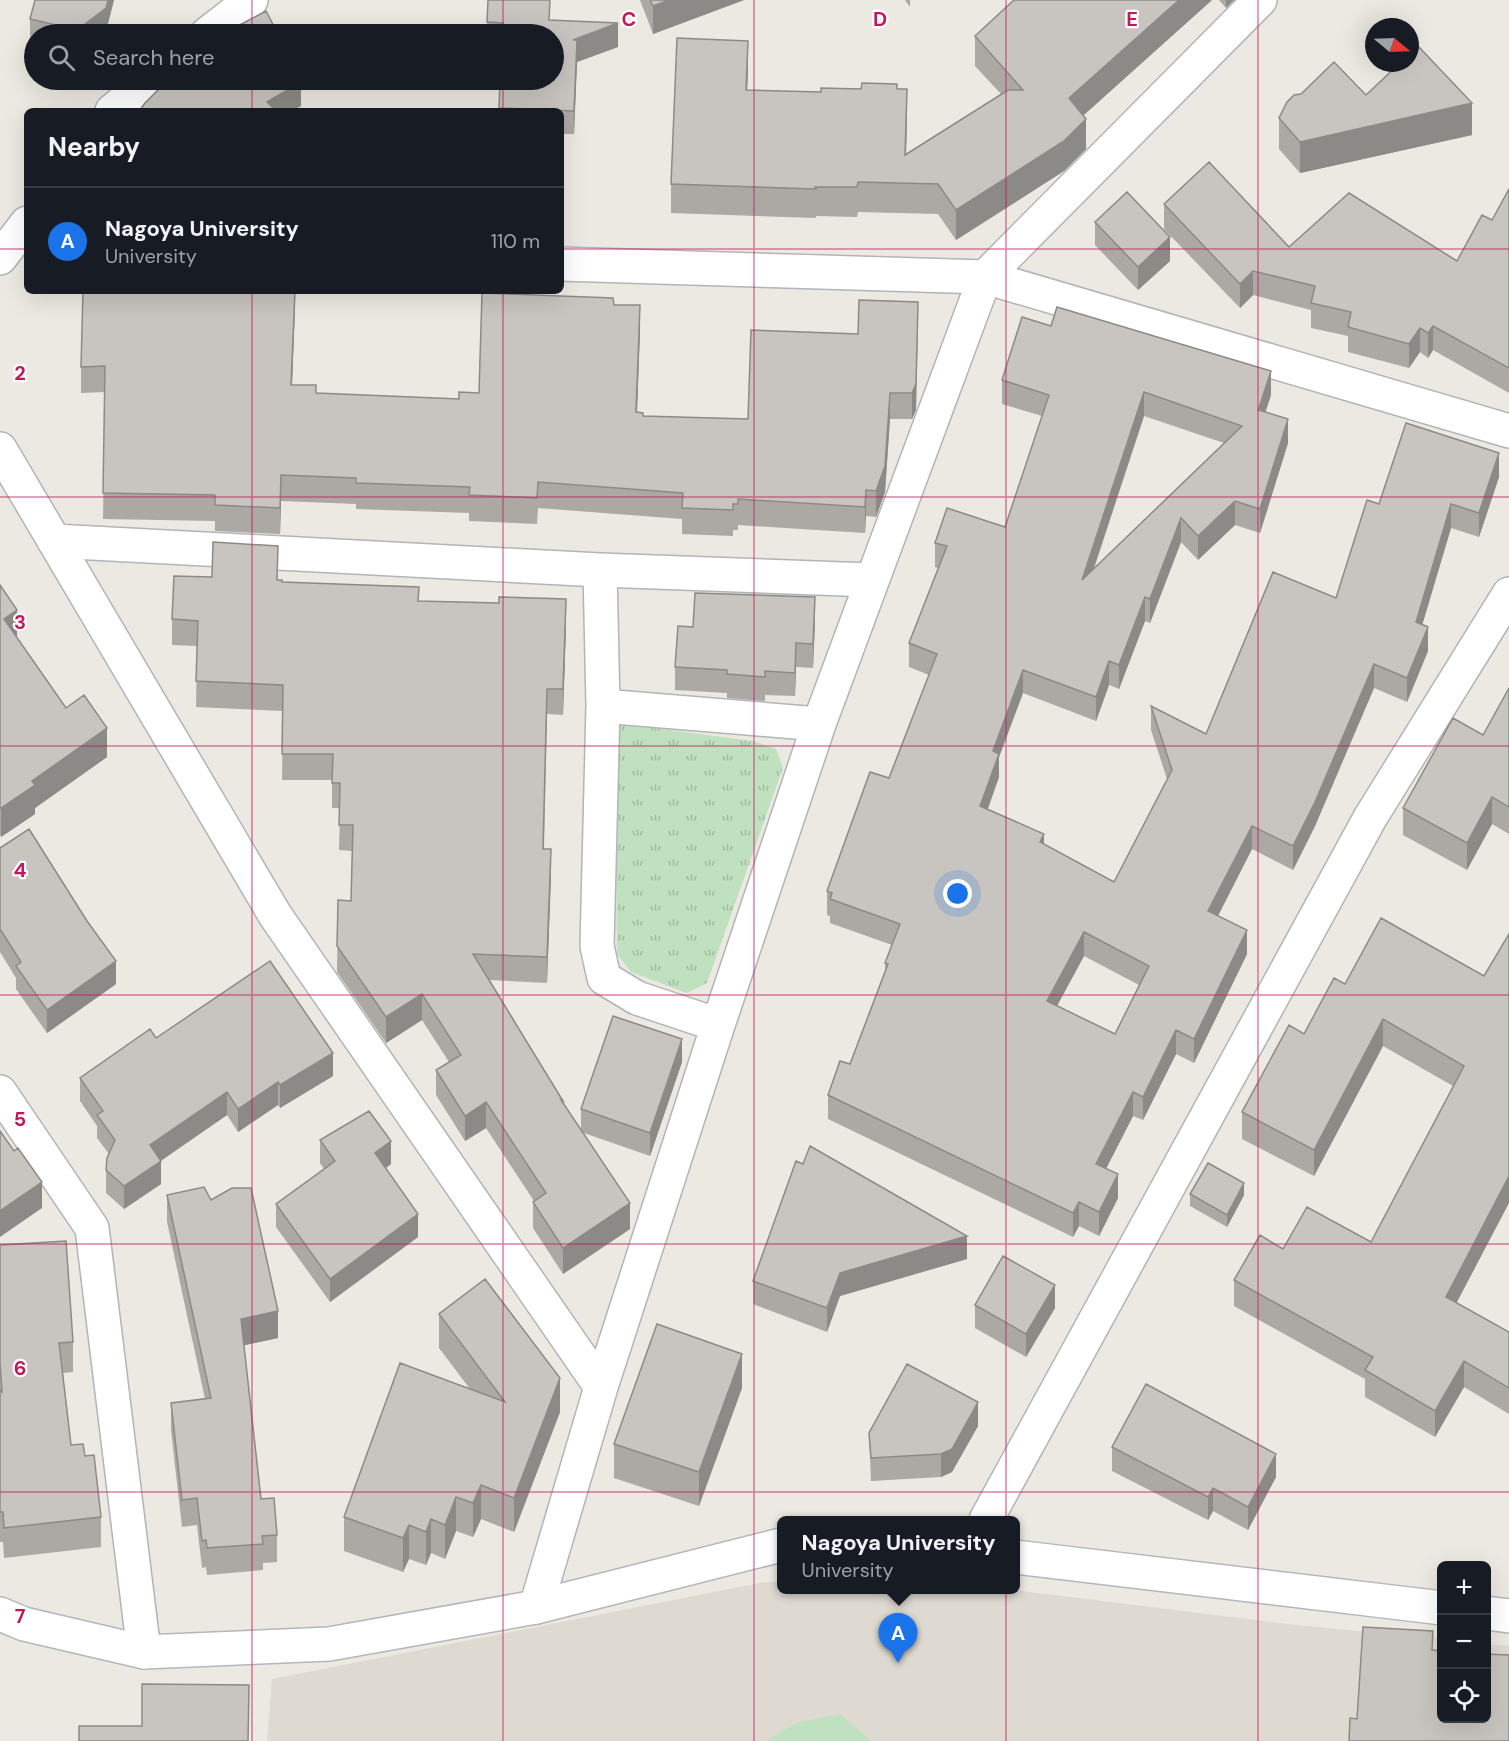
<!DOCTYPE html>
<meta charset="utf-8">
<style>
:root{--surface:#171b24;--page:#20242c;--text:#f1f3f6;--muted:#9ea1a6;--line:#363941;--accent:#1a73e8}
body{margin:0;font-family:"DM Sans",sans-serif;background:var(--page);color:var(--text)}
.controls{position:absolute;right:18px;bottom:18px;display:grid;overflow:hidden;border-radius:9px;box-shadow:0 6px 24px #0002}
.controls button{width:54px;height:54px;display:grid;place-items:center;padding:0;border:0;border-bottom:2px solid var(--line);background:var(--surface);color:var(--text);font:30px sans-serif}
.compass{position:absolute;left:1365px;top:18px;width:54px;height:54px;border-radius:50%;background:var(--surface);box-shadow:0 6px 24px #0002;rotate:109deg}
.you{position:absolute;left:958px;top:894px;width:21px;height:21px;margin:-15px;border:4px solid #fff;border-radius:50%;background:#1a73e8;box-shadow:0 0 0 9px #1a73e833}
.badge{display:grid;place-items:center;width:39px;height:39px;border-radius:50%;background:var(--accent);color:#fff;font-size:20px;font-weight:700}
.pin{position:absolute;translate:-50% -50px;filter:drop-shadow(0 2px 3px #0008)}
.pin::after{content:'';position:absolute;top:32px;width:21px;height:18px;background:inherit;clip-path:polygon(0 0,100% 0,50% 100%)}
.popup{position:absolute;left:777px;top:1516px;width:243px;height:78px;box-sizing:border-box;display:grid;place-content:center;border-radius:9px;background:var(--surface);filter:drop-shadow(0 2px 4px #0005);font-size:20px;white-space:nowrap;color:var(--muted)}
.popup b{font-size:22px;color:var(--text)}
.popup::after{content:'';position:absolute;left:50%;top:100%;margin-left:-12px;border:12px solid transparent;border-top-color:var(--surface)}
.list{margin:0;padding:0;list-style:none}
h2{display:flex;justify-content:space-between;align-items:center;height:78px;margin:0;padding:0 24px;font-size:26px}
h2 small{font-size:20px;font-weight:400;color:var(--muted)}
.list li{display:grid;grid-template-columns:39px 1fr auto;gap:18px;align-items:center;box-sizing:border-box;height:108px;padding:0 24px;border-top:2px solid var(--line)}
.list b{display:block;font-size:22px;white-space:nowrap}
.list p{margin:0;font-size:20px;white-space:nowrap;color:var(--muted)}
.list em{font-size:20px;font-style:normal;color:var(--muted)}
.icon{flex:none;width:33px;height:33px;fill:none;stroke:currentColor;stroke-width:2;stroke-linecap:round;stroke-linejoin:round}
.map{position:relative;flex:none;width:1509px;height:1741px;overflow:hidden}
.search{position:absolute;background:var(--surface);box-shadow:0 6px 24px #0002;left:24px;top:24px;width:540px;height:66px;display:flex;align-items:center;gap:15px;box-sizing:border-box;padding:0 21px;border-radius:33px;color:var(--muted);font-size:22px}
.panel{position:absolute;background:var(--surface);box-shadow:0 6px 24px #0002;left:24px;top:108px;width:540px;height:186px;border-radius:9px}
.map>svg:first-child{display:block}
.education{fill:#dedad2}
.grass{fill:#c0e1bf}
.park{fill:url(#park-tufts)}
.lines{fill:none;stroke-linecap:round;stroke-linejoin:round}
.street-casing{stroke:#b2b4b7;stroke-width:36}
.secondary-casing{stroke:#b3b6ba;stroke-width:36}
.street{stroke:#fff;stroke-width:33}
.secondary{stroke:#fff;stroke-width:33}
.wall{fill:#aca9a5;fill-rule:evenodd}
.shaded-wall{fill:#8c8a86}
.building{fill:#c8c5c0;stroke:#8c8a86;stroke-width:1.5;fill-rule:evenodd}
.grid{fill:none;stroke:#c2185b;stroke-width:1.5;stroke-opacity:0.55}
.grid-label{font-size:20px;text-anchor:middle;font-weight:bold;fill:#c2185b;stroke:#fff;stroke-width:4.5;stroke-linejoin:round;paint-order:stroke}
</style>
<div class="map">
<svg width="1509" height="1741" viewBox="0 0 1509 1741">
<defs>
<pattern id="park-tufts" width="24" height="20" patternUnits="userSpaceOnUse" patternTransform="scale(1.5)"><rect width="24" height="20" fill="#c0e1bf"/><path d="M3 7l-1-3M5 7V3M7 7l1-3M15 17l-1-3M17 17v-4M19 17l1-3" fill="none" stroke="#9fba9f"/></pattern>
</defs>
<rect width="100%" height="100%" fill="#ebe9e1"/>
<path class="education" d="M765,1582H781V1590H1014L1296,1625L1441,1639L1442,1718H1486L1487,1644L1509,1646V1741H267L272,1679Z"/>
<path class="grass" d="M840,1714L871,1741H766L795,1723Z"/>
<path class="park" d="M615,723L753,741L776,749L783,768L707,983L687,993L631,972L617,954Z"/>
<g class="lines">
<defs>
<path id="street" d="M207,34L251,0
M112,111L150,80
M0,258L27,223
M561,264L985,277L1509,431
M0,449L275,915L601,1387L536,1607
M54,541L600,570L871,580
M600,570L603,706L597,946L604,978L637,998L718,1025
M603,706L819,724
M0,1092L92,1228L144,1652
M601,1387L718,1025L819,724L985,277L1260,0
M986,1520L1370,818L1509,594"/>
<path id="secondary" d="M1015,1557L1442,1608
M1486,1613L1509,1616
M0,1614L24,1624L144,1652L329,1644L536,1607L781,1545"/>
</defs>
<use href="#street" class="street-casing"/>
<use href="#secondary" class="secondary-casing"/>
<use href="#street" class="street"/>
<use href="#secondary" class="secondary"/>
</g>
<path class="wall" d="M35,0H114L106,31L102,34H34V43H30V19Z
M640,0H744L653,34Z
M905,0H910V7Z
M1212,0L1083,116L1086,149L1064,171L956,240L938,214L858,212L857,217L816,216V218L671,213V184L748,70L747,90L821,92L897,89L907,119L906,154L1001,94L975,66V36Z
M1219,0H1234L1226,8Z
M550,20L618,47L577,62L574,134H561V111H499L500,80L554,34H487V22Z
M1366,95L1472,135L1300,173L1279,149V118Z
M1509,189V393L1433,350L1428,358L1420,352L1409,368L1348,352V336L1311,328V310L1253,295L1240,308L1164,229V204L1289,247L1457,261L1492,220Z
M1095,222L1170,261L1138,290L1095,245Z
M614,305L640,331L637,412L643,416L748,419L858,334L918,328L916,410L912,419H890L885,492L876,517L866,516L865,533L738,525V530H733V536L682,534V519L538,508L537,524L469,521V513L356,509V504L281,501L280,534L215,531V521L103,519L105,392L81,393V367L295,307L292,385L316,393L459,399L479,393Z
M1002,380L1271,395L1265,412L1288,443L1260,533L1235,525L1198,560L1181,542L1150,623L1145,621L1119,689L1109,685L1096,721L1023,693L999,757V777L988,809L1044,845L1114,882L1167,779L1151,730V706L1206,734L1336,598L1379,504L1499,477L1479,537L1451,528L1422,625L1428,651L1407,702L1374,688L1315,826L1293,870L1252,849L1218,916L1247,954L1194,1063L1176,1054L1143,1120L1133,1116L1106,1169L1118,1198L1099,1236L1079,1226L1073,1237L828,1119V1095L850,1064L885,971V963L892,945L830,923V916L827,915V891L889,778L929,675L909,667V643L938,568L935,567V543L1005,527L1042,416L1002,404ZM1144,416L1224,443L1094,569ZM1084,956L1139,985L1115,1034L1057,1006Z
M212,577L278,580L282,582L419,601L566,625L563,715L547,714L544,849L551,875L547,983L490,980L563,1101V1103L581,1130V1109L682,1062L650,1156L584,1133L630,1229L563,1274L533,1228V1202L534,1201L486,1128L465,1141L436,1095V1070L449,1062L422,1020L386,1043L337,972L338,900L351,901L352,851L339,850L340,808H332V780H282L283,711L196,707L197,646L172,645V619Z
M0,585L17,638L66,708L107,757L35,808V814L1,837L0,835Z
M815,621L813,668L796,667L795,696L765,695V701L727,698V693L675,690V667L693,627Z
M1509,688V834L1492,824L1467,870L1403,835V808L1483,735Z
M0,848L116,984L47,1033L16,989V978L0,952Z
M1484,976L1457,1303L1509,1332V1414L1464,1387L1435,1437L1365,1397V1379L1234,1306V1280L1283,1249L1371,1242L1453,1086L1383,1046L1314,1176L1242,1139V1112L1345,984Z
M333,1076L280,1108L278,1105L238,1132L227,1115L161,1161V1184L124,1209L106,1193V1170L109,1154L97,1138V1126L80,1101V1078Z
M320,1140L391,1164L386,1168L418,1237L330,1302L276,1227V1204L324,1169L320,1163Z
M1190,1194L1244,1195L1227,1227L1190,1206Z
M167,1195L278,1338L244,1345L261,1499L277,1535V1562L263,1563V1570L207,1575L206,1567L202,1568L197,1525L182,1527L171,1430V1403L205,1399L167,1222Z
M0,1245L73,1342V1372L63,1373L71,1445L85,1456L101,1517V1547L4,1558L3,1542H0Z
M967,1259L840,1296L827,1332L753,1304V1281Z
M975,1305L1055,1308L1026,1357L975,1328Z
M439,1314L560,1412L514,1532L481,1519L473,1537L456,1531L445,1559L431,1553L426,1565L409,1559L403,1572L344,1551V1517L470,1389L439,1348Z
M742,1388L699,1506L614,1478V1444Z
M978,1426L952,1472L941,1477L871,1481L869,1433Z
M1112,1447L1276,1477L1248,1530L1213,1511L1208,1520L1112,1471Z"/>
<path class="shaded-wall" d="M108,0H114L106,31L102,34H77V30Z
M669,0H744L653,34V6Z
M1179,0H1212L1069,128V98Z
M1226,0H1234L1226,8Z
M618,23V47L577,62L574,134L573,40Z
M748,41V70L746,119V90Z
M301,82V106L292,111H267V102Z
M907,89V119L905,185V155Z
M1472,103V135L1300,173V142Z
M1086,119V149L1064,171L956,240V210Z
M1170,237V261L1138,290V267Z
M1253,271V295L1240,308V284Z
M295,291V307L291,411V385Z
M918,302L916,410L912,419V393Z
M640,305V331L636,438V412Z
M1433,326V350L1428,358V333Z
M1420,328V352L1409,368V344Z
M1271,371V395L1258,435V411Z
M1144,392V416L1082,603V580Z
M890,393V419L885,492L876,517V491Z
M1288,419V443L1260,533V509Z
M1499,453V477L1479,537V513Z
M281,475V501L280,534V508Z
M866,490V516L865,533V507Z
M1235,501V525L1198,560V536Z
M1451,504V528L1416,646V622Z
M1181,518V542L1150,623V599Z
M815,597V621L813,668V644Z
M1145,597V621L1119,689V665Z
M566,599V625L563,715V689Z
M17,610V638L4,619Z
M1428,627V651L1407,702V678Z
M796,643V667L795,696V673Z
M1109,661V685L1096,721V697Z
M1374,664V688L1315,826L1293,870V846Z
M1023,670V693L999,757V777L980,830V806L993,751Z
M107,728V757L35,808V814L1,837V808L32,781Z
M1492,797V824L1467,870V843Z
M1252,826V849L1208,935V911Z
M1044,834V857L1040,842Z
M551,849V875L547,983V957Z
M1247,930V954L1194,1063V1039Z
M1084,932V956L1047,1024V1001Z
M116,961V984L47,1033V1010Z
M422,994V1020L386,1043V1017Z
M1383,1019V1046L1314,1176V1150Z
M1176,1030V1054L1143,1120V1097Z
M682,1039V1062L650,1156V1133Z
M333,1053V1076L280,1108V1085Z
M278,1082V1105L238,1132V1109Z
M227,1092V1115L150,1168V1145Z
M1133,1092V1116L1096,1188V1164Z
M486,1102V1128L465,1141V1116Z
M391,1141V1164L375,1176V1153Z
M161,1161V1184L124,1209V1186Z
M1118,1174V1198L1099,1236V1212Z
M1509,1176V1203L1446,1323V1297Z
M42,1182V1208L0,1237V1211Z
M1244,1183V1195L1227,1227V1215Z
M1079,1202V1226L1073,1237V1213Z
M630,1203V1229L563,1274V1248Z
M418,1214V1237L330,1302V1279Z
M967,1236V1259L840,1296L827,1332V1308L840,1273Z
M1055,1285V1308L1026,1357V1334Z
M278,1311V1338L241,1346V1319Z
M742,1354V1388L699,1506V1472Z
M1464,1361V1387L1435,1437V1411Z
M560,1378V1412L514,1532V1498Z
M978,1402V1426L952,1472L941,1477V1454Z
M1276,1454V1477L1248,1530V1507Z
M481,1485V1519L473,1537V1503Z
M1213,1488V1511L1208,1520V1497Z
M456,1497V1531L445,1559V1525Z
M431,1519V1553L426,1565V1532Z
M409,1525V1559L403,1572V1538Z"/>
<path class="building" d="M35,0H108L106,8L77,30L30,19Z
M488,0H550L549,20L618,23L573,40H577L574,111L499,108L500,80H554V34H503V23L487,22Z
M650,0H669L653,6Z
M1014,0H1179L1069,98L1086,119L1064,141L956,210L938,184L858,182L857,187H815L816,189L671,184L677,38L748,41L746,90L821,92V88L861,89L862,83L897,84V89H907L905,155L1008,90H1023L975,36Z
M266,11L278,34H224L232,29Z
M1418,46L1472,103L1300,142L1279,118L1287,102L1294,95L1301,94L1334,62L1366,95L1400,63H1410V54Z
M168,80H300L301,82L267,102L276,111H139L145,103Z
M1209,162L1289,247L1349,193L1457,261L1482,215L1492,220L1509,189V368L1433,326L1428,333L1420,328L1409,344L1348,327L1351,312L1311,303L1315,286L1253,271L1240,284L1164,204Z
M1127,192L1170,237L1138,267L1095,222Z
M83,291H295L291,385H316V393L459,399V392L479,393L482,293L613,298L614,305H640L636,412L643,413V416L748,419L751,330L858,334L859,300L918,302L916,384L912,393H890L885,466L876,491L866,490L865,507L738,499V504H733V510L682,508L683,493L538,482L537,498L469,495L470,487L356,483V478L281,475L280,508L215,505V495L103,493L105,366L81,367Z
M1057,307L1271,371L1258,411L1259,410L1288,419L1260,509L1235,501L1198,536L1181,518L1150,599L1145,597L1119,665L1109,661L1096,697L1023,670L993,751L999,754L980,806L1044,834L1040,842L1114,882L1172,770L1151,706L1206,734L1273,572L1336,598L1367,500L1379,504L1406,423L1499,453L1479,513L1451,504L1416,622L1428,627L1407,678L1374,664L1315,802L1293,846L1252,826L1208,911L1247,930L1194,1039L1176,1030L1143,1097L1133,1092L1096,1164L1118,1174L1099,1212L1079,1202L1073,1213L828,1095L840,1061L850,1064L888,964L885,963L900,924L830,899L832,893L827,891L870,772L889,778L937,654L909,643L947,546L935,543L947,508L1005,527L1049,395L1002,380L1022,317L1051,326ZM1144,392L1242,426L1082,580ZM1084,932L1149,966L1115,1034L1047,1001Z
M213,542L278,546L277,580H282V582L419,587L418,601L499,603V597L566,599L563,689H547L543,849H551L547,957L473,954L563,1101L561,1100L630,1203L563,1248L533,1202L546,1193L486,1102L465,1116L436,1070L461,1055L422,994L386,1017L337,946L338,900L351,901L353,825H339L340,783H332L333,754H282L283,685L196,681L198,621L172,619L174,576L212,577Z
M0,585L17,610L4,619L66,708L84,695L107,728L32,781L35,785L1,808L0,807Z
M695,593L815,597L813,644L796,643L795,673L765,671V677L727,674V670L675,667L678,626L693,627Z
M1509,688V807L1492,797L1467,843L1403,808L1453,718L1483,735Z
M29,829L87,921L116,961L47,1010L16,966L21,962L0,929V848Z
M1381,918L1484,976L1509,934V1176L1446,1297L1509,1332V1388L1464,1361L1435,1411L1365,1370L1373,1357L1234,1280L1260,1235L1283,1249L1307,1207L1371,1242L1464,1066L1383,1019L1314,1150L1242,1112L1289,1025L1304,1034L1334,978L1345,984Z
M270,961L333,1053L280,1085L278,1082L238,1109L227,1092L150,1145L161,1161L124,1186L106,1170L107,1158L115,1140L97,1115L103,1111L80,1078L150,1029L156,1038Z
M613,1016L682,1039L650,1133L581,1109Z
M369,1111L391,1141L375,1153L418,1214L330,1279L276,1204L335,1161L320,1140Z
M0,1131L14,1151L18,1148L42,1182L0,1211Z
M810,1146L967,1236L840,1273L827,1308L753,1281L796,1161L803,1164Z
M1208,1163L1244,1183L1227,1215L1190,1194Z
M204,1187L211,1200L232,1188H251L278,1311L241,1319L261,1499L274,1498L277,1535L262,1536L263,1544L207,1548L206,1540L202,1541L197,1498L182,1500L171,1403L211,1398L167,1195Z
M66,1241L73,1342L59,1343L71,1445L83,1444L85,1456L94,1455L101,1517L4,1528L3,1512H0V1390L2,1392L0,1363V1245Z
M1003,1256L1055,1285L1026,1334L975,1305Z
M485,1279L560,1378L514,1498L481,1485L473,1503L456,1497L445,1525L431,1519L426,1532L409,1525L403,1538L344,1517L400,1363L505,1402L439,1314Z
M657,1324L742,1354L699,1472L614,1444Z
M907,1364L978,1402L952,1449L941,1454L871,1458L869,1433Z
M1146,1384L1276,1454L1248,1507L1213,1488L1208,1497L1112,1447Z
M1363,1627L1433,1631L1432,1650L1442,1651V1719H1486V1654L1509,1655V1741H1349L1350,1718L1357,1719Z
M142,1684L249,1685L248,1741H79V1726H142Z"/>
<path class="grid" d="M252,0V34M503,0V34M754,0V1741M1006,0V1741M1258,0V1741M252,80V111M503,80V111M0,249H27M561,249H1509M252,291V1741M503,291V1741M0,497H1509M0,746H1509M0,995H1509M0,1244H1509M0,1492H1509"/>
<g class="grid-label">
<text x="629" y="26">C</text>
<text x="880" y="26">D</text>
<text x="1132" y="26">E</text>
<text x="20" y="380">2</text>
<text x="20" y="629">3</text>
<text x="20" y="877">4</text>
<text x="20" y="1126">5</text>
<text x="20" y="1375">6</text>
<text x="20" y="1623">7</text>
</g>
</svg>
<div class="controls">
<button>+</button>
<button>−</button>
<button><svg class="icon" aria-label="locate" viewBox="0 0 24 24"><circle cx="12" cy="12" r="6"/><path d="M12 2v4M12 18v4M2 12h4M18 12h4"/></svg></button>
</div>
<svg class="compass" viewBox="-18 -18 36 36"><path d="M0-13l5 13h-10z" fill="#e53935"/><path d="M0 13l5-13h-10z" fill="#9ea1a6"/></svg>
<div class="you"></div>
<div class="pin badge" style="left:898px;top:1663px">A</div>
<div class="popup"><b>Nagoya University</b>University</div>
<div class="search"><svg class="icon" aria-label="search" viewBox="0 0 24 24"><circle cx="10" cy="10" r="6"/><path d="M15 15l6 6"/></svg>Search here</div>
<section class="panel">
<h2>Nearby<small></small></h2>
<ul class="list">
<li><span class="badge">A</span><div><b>Nagoya University</b><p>University</p></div><em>110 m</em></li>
</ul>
</section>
</div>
